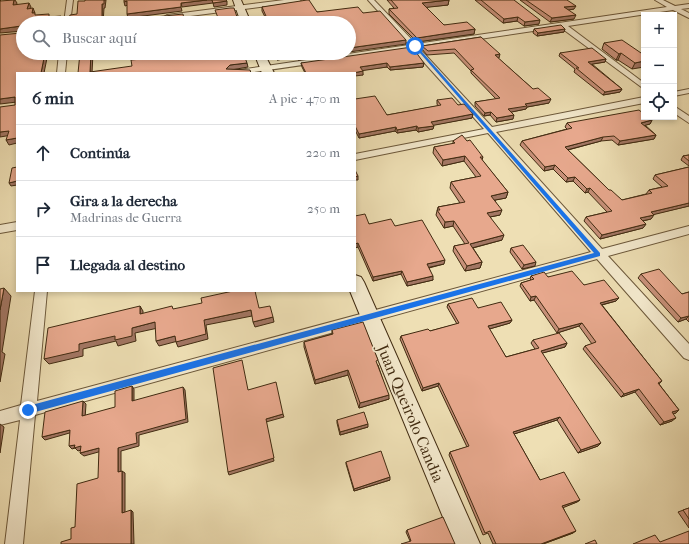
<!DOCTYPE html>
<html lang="es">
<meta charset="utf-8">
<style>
:root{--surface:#fff;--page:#f2f2f3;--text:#1f2937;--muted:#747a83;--line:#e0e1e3}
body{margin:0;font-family:"IM FELL French Canon",serif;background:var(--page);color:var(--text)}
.controls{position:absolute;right:12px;top:12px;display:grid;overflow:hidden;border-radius:0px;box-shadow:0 2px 6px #0003}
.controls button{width:36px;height:36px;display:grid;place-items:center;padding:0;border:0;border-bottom:1px solid var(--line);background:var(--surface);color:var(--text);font:20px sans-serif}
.stop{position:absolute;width:12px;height:12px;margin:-9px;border:3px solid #1a73e8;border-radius:50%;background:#fff}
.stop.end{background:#1a73e8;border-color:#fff;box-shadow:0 1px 4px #0008}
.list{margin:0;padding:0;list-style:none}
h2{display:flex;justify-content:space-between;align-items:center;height:52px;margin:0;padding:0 16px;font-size:17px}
h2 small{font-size:13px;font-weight:400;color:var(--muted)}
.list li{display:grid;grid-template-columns:26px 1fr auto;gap:12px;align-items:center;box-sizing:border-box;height:56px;padding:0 16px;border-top:1px solid var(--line)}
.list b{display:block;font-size:15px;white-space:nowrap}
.list p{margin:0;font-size:13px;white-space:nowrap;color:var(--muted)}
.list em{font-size:13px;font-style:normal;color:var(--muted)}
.icon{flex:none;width:22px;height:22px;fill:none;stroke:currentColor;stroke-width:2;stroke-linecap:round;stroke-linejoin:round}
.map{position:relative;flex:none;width:689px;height:544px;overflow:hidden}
.search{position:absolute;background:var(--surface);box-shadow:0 2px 6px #0003;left:16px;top:16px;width:340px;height:44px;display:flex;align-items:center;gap:10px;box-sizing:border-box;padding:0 14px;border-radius:22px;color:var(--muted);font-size:15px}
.panel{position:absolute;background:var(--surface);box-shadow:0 2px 6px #0003;left:16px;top:72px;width:340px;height:220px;border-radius:0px}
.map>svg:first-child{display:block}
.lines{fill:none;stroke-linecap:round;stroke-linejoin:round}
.street-casing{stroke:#6c583a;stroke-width:2}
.secondary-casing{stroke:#412b11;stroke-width:2}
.street{fill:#f4eace;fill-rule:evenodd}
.secondary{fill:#f4eace;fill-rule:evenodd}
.wall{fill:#c79079;stroke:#412b11}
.shaded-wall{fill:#a27663;stroke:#412b11}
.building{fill:#e7a88d;stroke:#412b11}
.route{fill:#1a73e8}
.labels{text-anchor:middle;stroke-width:3.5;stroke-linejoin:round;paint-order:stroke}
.near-street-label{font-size:16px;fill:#412b11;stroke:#f4eace}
</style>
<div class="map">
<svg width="689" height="544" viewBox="0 0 689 544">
<rect width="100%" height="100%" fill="#eedfb4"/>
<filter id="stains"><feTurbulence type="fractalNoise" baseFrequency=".005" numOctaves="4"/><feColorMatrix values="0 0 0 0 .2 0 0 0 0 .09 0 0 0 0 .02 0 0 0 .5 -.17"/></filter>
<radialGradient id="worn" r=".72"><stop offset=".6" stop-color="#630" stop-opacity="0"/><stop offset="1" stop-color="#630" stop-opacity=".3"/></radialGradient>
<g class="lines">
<defs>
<path id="street" d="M67,0H73L70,23H64Z
M284,0H301L298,2L167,19L164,17L167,15Z
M368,0H374L416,44L667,7L655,0H663L675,6L689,4V8L681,9L689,13V18L673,10L568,26L644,83V89L560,27L419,48L492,127L644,97V103L496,132L602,249L689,226V234L608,256L689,344V360L684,358L597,259L35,415L23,544H5L20,420L0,425V411L21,405L35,291H47L37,401L591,252L488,133L355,160V154L484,129L412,49L248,73H228L232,71L409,45Z
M142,18L145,20L144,21L111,23L114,21Z
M59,53H67L65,73H57Z
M689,89V93L674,96V92Z
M674,106L689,116V123L674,113Z
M17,222V230L0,233V225Z"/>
<path id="secondary" d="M233,0H241L251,23H241Z
M254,53H264L274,73H262Z
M355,275L361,277L364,282L480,544H454L350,291H355Z"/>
</defs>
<use href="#street" class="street-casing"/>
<use href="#secondary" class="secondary-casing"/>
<use href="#street" class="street"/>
<use href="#secondary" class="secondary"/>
</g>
<path class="wall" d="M387,0H449L448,5L426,7L444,25L475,29L474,34L417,42L389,14V9L394,8Z
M475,0H514L539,24L524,26L517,21L503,23Z
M520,0H567L574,9L568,10L574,19L550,22Z
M262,7L317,12L363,13L406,44L349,23H268L262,11Z
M534,29H565L564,32L537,36L533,33Z
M481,37L499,58H498L533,89L549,103L527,107L526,109L511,112L513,119L496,122L490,115L484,116L475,106V102L496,99L471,73V71L454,53L427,55L422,49V46Z
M604,43L644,55L632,69L618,60H616L602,49Z
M274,53H344L298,60L297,57L277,60Z
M560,53L606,59L605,62L592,64L622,89L620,92L603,95L574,72L575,69L559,56Z
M301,63H424L423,67L390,70L387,67L362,70L363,75L355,73H305L302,67Z
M355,99L387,115L438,106L437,104V100L458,105L473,114L472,118L433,125V129L418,132L416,130L397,133L395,131L359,138L355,130Z
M652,120L650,124L645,125L656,135L654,139L618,145L612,140L601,141L568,150L609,190L622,200L646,194L649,190L662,187L653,179L655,175L689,167V206L654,214L651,219L643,221L646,224L643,228L600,239L584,221L586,217L607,212L588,192L585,193L573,181L566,182L553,169L544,171L520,145L522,141L567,129L565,127L567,123Z
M453,141H467L483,157L482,160L508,192L506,198L495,200L500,215L490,217L502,240L473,248L482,262L480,268L465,271L453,251L454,246L465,244L453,226L444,228L436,215L438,207L460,203L450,188L451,182L476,177L464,161L442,166L433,153L434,147L453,144Z
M689,155V166L681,160L683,156Z
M355,216L369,224L395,226L444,264L429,268L433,280L407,286L401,274L373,281L358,247L355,248Z
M511,248L535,266L522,269L510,252Z
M641,274L682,294L689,292V322L686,319L678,322L638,278Z
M531,276L548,277L584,285L619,298L616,301L602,305L662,381L659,384L679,410L676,413L673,414L672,421L660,425L635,392L621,397L583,349L585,346L592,344L579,326L557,333L534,300L530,301L520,286L521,283L531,280L530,279Z
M448,304L478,308L512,320L510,323L489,329L506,357L535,349L531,343L533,340L567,343L565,347L542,353L598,446L578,453L557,420L514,434L540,480L580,500L577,502L563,507L573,533L543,544H493L488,533L483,535L449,455L450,452L467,447L438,386L422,391L400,339L401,336L430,331L457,324L447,307Z
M332,330L378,365L389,399L359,408L348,375L315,384L304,347V342L332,334Z
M337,420L368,427L340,435L337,423Z
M346,462L390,480L354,491L346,464Z
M689,508V528L678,512Z
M407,530L455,544L410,541L406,532Z"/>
<path class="shaded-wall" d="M14,0H15L17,3L15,9L13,5Z
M104,0H106L105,8H104L103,23H102V4Z
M207,0H212L213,3L182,7L181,3Z
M449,0L448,5L421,8L422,3Z
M127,1L128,5L125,6L124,2Z
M227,1V5L214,7L213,3Z
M29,3L31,7L29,13L27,9Z
M576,6L574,9L563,11L564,7Z
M181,7L182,11L128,18L127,14Z
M33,8L35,13H32Z
M576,15L574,19L550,22L552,18Z
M518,17L517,21L503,23L504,19Z
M184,19L185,23H170V21Z
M540,20L539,24L524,26L525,22Z
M21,26L23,31L0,33V29Z
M475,29L474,34L417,42V38Z
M565,29L564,32L537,36L538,33Z
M406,40V44L349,52V48Z
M45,53H48L44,73H41Z
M91,53H93L92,73L90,72Z
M296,53L297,57L277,60V56Z
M316,53H344L298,60V56Z
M621,53L618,60H616L619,54Z
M500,54L499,58H494L495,55Z
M606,59L605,62L587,65L588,62Z
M644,61V67L632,69L635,63Z
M247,63L248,67L231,70L226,69L230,65Z
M387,63V67L360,71V67Z
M424,63L423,67L390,70V67Z
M363,71V75L355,76V73H353Z
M622,89L620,92L603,95L605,92Z
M15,97L17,102L0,104V99Z
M551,99L549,103L527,107L526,109L507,113L508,109L525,104Z
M491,112L490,115L484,116L485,113Z
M473,114L472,118L430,126L431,122Z
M514,115L513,119L496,122L497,118Z
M652,120L650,124L639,127L641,123Z
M417,126L416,130L397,133V130Z
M434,126L433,129L418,132V128Z
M396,127L395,131L359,138V134Z
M9,131L12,135L0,137V132Z
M656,135L654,139L618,145L620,141Z
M603,137L601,141L563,151L565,147Z
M17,138V143L9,145L6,140Z
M465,156L464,161L442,166L443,160Z
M555,165L553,169L544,171L545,167Z
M358,176V180H355V177Z
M575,177L573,181L566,182L568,178Z
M17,181V185L11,186L9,183Z
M590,188L588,192L585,193L587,189Z
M508,192L506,198L490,201L491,196Z
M689,203V206L648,216L651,212Z
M502,210L500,215L485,218L487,213Z
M654,215L651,219L637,222L640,218Z
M454,221L453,226L444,228L445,222Z
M646,224L643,228L600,239L602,235Z
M504,235L502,240L468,249L470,244Z
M358,243V247L355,248V244Z
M445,260L444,264L426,268L427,264Z
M482,262L480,268L465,271L467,266Z
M536,262L535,266L522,269L524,265Z
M402,271L401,274L373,281V277Z
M433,276V280L407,286V282Z
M4,288L11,296L2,352L5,354L0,382V310Z
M536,296L534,300L530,301L531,297Z
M619,298L616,301L597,306L600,303Z
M140,306L143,311V319L140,314Z
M251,310L252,316L206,325L208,339L178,347L176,342L204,320Z
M689,316L686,319L678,322L681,318Z
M273,317L274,322L255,327L253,322Z
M512,320L510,323L486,330L488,326Z
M155,322L158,328L135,333L136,341L118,346L116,341L83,349V356L49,364L44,359L79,344L132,328Z
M582,323L579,326L557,333L559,329Z
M175,336L178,341L159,346L156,341Z
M567,343L565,347L539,354L541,351Z
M348,370V375L315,384V380Z
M439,383L438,386L422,391L423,388Z
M132,386L134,389V404L132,401Z
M183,387L185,390L188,422L139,435V446L121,451V474L118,472V448L136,433Z
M639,389L635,392L621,397L624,394Z
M389,395V399L359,408L360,403Z
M83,401L86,404L85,419L82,416Z
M679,410L676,413L668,415L672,412Z
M283,414L284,417L266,422L274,461L229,475L228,472L266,419Z
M560,417L557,420L511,435L513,432Z
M676,418L672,421L660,425L664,422Z
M0,424L4,427L0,453Z
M368,424V427L340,435V432Z
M70,430L73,432L45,440L42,437Z
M601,443L598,446L578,453L581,450Z
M75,445L81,446L84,449L78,451L75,448L72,449L69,446Z
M99,448L102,451L84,456L80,453Z
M122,471L125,473V515L122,513Z
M390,477V480L354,491V489Z
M580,500L577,502L560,509L562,506Z
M131,510L133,512L134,544H131Z
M576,531L573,533L543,544H541Z"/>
<path class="building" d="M0,0H1L0,1L14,0L13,5L29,3L27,9L33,8L32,13H35V15L49,14V17L61,16V20H68L70,15L77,14L78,1H85V0H104V4H102V23H23V53H45L41,73H17V138L6,140L9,131L0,132V107L15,105V97L0,99V35L21,33L22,28L21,26L0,29Z
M124,0H207L181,3V7L127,14V1L124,2Z
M212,0H226L227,1L213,3Z
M307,0H309L317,12L358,7L363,13L380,11L406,40L349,48V23H269L262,7Z
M391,0H449L422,3L444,25L467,22L475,29L417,38L389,9L398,8Z
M481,0H514L540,20L525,22L518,17L504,19Z
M526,0H567L576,6L564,7L576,15L552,18Z
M230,8H234L239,23H220L215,10Z
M183,14L184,19L170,21V23H127V20Z
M561,25L565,29L538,33L534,29Z
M481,37L500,54L495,55L533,89L538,88L551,99L525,104L527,106L508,109L514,115L497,118L491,112L485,113L475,102L500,98L471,70L474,69L455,49L428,51L422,46Z
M622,40L644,55V61L635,63L621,53L619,54L604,43Z
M412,47L424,63L390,67L387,63L360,67L363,71L353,73H306L301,63Z
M592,48L606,59L588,62L622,89L605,92L576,68H579L560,53Z
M80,53H91L90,72L132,66L131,60L142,59V53H241L242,55H244L247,63L230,65L226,69L250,70L251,73H78Z
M276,53H296L277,56Z
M296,53H316L298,56Z
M375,96L387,115L441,105L437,100L452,98L458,105L464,104L473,114L431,122L434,126L418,128L417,126L397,130L396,127L359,134L355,126V99Z
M639,110L644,114V117H648L652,120L641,123L656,135L620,141L614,136L603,137L565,147L609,190H611L622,200L652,193L649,190L668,186L655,175L689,167V203L651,212L654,215L640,218L646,224L602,235L586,217L612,211L590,188L587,189L575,177L568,178L555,165L545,167L522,141L572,128L567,123Z
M462,135L467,141L470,140L483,157H480L508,192L491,196L502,210L487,213L504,235L470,244L482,262L467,266L454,246L469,243L454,221L445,222L437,210H440L438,207L465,202L451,182L481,176L465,156L443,160L434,147L455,143L453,141Z
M689,155V161L683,156Z
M17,167V181L9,183L12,168Z
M355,170L358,176L355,177Z
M365,214L369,224L391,219L395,226L422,220L445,260L427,264L433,276L407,282L402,271L373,277L358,243L355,244V216Z
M523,245L536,262L524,265L511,248Z
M659,269L682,294L689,292V316L681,318L641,274Z
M572,271L584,285L604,280L619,298L600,303L662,381L658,383L679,410L672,412L676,418L664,422L639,389L624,394L585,346L596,342L582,323L559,329L536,296L531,297L521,283L534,279L531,276L544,272L548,277Z
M4,288L0,310V289Z
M233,291H255L259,308L270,306L273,317L253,322L251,310L204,320L206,334L176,342L175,336L156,341L155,322L132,328V336L115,340V336L79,344V351L44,359L48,328L140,306V314L172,306L173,309L202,303L201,298Z
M472,298L478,308L501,302L512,320L488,326L506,357L539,348L533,340L559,333L567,343L541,351L601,443L581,450L560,417L513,432L540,480L564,472L580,500L562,506L576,531L541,544H496L490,531L485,533L450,452L469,446L439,383L423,388L401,336L428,329L430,331L459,323L448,304Z
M363,322L378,360L376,361L389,395L360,403L348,370L315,380L304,342L333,334L332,330Z
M242,360L248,390L276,382L283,414L266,419L274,458L228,472L213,368Z
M132,386V401L183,387L186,419L136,433L137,443L118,448V472L122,471V513L131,510V544H61V542L71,539V528L75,527L77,484L98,478L99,448L80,453L81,446L74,448L75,445L69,446L70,430L42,437L45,412L83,401L82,416L115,407V391Z
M364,412L368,424L340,432L337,420Z
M381,451L390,477L354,489L346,462Z
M689,508V519L683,510Z
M443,517L455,544H401L411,541L407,530Z
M689,531V544H633L655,535L660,542Z
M595,540L597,544H585Z"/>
<path class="route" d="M413,45H416L600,253V256L28,414L26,413L24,410L28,406L594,253Z"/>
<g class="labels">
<g class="near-street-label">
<text transform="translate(411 413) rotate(67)" y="6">Juan Queirolo Candia</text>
</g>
</g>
<rect width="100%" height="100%" filter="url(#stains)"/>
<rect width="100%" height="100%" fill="url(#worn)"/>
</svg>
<div class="controls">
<button>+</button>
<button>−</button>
<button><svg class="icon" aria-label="locate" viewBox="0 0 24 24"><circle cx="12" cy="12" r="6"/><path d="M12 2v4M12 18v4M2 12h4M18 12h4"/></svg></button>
</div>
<div class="stop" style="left:415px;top:46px"></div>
<div class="stop end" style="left:28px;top:410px"></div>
<div class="search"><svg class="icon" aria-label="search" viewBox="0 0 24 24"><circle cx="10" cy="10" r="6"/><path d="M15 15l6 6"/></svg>Buscar aquí</div>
<section class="panel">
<h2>6 min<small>A pie · 470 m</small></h2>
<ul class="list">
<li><svg class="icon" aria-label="ahead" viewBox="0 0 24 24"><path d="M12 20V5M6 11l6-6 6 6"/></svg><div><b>Continúa</b></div><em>220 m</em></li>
<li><svg class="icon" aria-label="right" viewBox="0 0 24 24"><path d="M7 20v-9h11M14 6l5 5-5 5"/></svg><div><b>Gira a la derecha</b><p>Madrinas de Guerra</p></div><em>250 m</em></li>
<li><svg class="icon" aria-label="arrive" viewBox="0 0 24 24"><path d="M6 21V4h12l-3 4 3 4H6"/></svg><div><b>Llegada al destino</b></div></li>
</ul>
</section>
</div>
